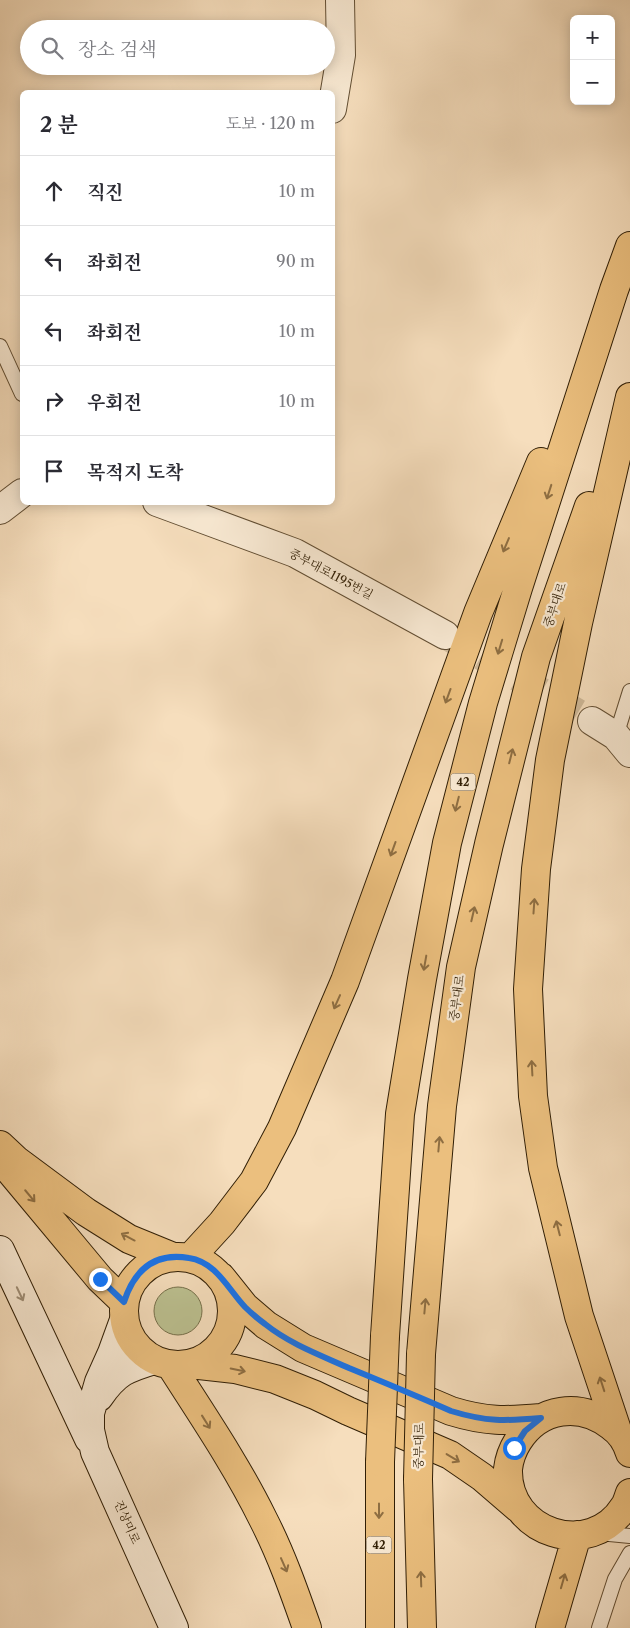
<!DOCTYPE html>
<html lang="ko">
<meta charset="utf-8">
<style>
:root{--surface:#fff;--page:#f2f2f3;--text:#2b2b33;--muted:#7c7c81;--line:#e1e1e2}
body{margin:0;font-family:"Libre Caslon Text","Noto Serif KR",serif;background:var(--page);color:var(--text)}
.controls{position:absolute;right:15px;top:15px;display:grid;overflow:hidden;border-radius:8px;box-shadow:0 2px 12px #0003}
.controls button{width:45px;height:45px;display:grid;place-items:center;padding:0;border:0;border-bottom:1px solid var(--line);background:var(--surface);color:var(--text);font:25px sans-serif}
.stop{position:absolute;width:15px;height:15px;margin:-11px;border:4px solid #1a73e8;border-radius:50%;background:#fff}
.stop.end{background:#1a73e8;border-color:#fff;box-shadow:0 1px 5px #0008}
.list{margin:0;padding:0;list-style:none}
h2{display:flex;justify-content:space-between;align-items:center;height:65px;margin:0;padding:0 20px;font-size:21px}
h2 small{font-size:16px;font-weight:400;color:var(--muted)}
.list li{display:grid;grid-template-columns:32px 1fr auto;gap:15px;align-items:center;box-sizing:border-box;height:70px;padding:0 20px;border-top:1px solid var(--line)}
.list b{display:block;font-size:19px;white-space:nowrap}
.list em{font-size:16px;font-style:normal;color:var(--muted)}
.icon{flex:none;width:28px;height:28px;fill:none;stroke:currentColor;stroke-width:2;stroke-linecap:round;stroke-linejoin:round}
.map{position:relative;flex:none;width:630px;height:1628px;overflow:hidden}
.search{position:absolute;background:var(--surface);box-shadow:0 2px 12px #0003;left:20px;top:20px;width:315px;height:55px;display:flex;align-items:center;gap:12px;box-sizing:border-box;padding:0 18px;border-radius:28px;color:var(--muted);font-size:19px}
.panel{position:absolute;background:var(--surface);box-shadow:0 2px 12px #0003;left:20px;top:90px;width:315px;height:415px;border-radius:8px}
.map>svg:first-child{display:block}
.green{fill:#bcc191;stroke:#76704b}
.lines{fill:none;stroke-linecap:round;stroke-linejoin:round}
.street-tunnel{stroke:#ceb898;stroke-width:28;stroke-dasharray:28 14;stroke-linecap:butt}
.lane-casing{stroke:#624e33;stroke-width:16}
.street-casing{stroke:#624e33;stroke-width:30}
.secondary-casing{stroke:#301e05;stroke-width:30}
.primary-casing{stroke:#301e05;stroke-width:30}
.lane{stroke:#f9ead4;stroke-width:14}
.street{stroke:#f9ead4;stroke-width:28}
.secondary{stroke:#f9ead4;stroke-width:28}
.primary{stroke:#ebbf7e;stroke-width:28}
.primary-bridge-casing{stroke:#301e05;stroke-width:30;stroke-linecap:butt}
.primary-bridge{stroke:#ebbf7e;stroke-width:28}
.oneway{stroke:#8e6e42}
.oneway2{stroke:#9f8e77}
.route{stroke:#1a73e8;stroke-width:6}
.labels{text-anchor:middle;stroke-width:4.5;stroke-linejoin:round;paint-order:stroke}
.shield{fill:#f9ead4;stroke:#6c5b43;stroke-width:1}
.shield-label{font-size:11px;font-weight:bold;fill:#301e05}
.street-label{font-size:12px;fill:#301e05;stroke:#f9ead4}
</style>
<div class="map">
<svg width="630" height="1628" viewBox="0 0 630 1628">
<rect width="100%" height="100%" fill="#f6debd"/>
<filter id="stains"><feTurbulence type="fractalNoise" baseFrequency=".004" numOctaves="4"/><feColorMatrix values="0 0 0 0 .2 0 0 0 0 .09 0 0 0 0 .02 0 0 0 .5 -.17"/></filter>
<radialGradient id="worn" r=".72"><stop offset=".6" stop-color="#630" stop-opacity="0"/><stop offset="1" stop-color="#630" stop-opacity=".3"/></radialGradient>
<path class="green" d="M154 1311a24 24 0 1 1 48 0a24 24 0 1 1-48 0Z"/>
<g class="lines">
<path class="street-tunnel" d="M445,635L592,721"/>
<defs>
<path id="lane" d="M0,346L22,394
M616,736L630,691
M599,1533L630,1536
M599,1628L615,1579L630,1553"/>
<path id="street" d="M332,109L341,55L340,0
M157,502L295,553L445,635
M0,510L22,493
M592,721L616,736L630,753"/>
<path id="secondary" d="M0,1250L89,1439
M124,1320L112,1353L99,1382L90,1413V1430L95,1452L174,1628
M99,1397C116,1372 127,1368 154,1360"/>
<path id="primary" d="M0,1145L16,1160L86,1212L129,1239L173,1257
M5,1165L100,1279L124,1302
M124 1311a54 54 0 1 1 108 0a54 54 0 1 1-108 0Z
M190,1258L222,1223L254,1181L282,1128L345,981L478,613L541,462
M221,1277L245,1307L266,1325L303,1348L451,1411C487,1422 505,1421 541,1418
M385,1336L400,1114L422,979L447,843L483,703L518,588L614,290L630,246
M421,1354L442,1106L461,967L489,844L536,657L589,506
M190,1364L235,1369L275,1379L315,1395L348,1411L450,1455L482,1477L518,1508
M171,1366C203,1416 237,1466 263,1519C281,1554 294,1591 307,1628
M617,1430L579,1316L543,1168L533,1096L528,989L536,869L550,760L578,623L630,397
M630,1453C627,1443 620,1432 611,1426C580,1402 540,1407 518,1441C513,1449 509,1460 508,1469C506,1534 591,1560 624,1507C627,1503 628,1498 630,1493
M418,1479L422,1628
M380,1628V1462
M550,1628L577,1535"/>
</defs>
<use href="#lane" class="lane-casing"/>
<use href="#street" class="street-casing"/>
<use href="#secondary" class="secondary-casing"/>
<use href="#primary" class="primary-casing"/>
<use href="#lane" class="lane"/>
<use href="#street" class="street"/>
<use href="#secondary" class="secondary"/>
<use href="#primary" class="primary"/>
<defs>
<path id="primary-bridge" d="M380,1462L385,1336
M418,1479L421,1354"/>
</defs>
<use href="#primary-bridge" class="primary-bridge-casing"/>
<use href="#primary-bridge" class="primary-bridge"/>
</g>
<defs><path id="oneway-shaft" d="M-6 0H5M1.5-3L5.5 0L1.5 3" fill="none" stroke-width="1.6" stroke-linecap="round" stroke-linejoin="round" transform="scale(1.25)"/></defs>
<g class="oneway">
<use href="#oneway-shaft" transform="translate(549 492) rotate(108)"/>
<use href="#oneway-shaft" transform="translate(506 545) rotate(113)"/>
<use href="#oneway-shaft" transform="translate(500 647) rotate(107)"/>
<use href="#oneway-shaft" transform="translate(448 696) rotate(110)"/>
<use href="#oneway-shaft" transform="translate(511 756) rotate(-76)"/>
<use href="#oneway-shaft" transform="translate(457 804) rotate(104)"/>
<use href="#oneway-shaft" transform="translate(393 849) rotate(110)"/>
<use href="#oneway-shaft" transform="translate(534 906) rotate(-86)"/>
<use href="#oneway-shaft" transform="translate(473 914) rotate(-77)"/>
<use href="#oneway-shaft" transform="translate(425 963) rotate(100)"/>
<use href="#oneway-shaft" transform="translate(337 1002) rotate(114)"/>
<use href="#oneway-shaft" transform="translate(532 1068) rotate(-93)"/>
<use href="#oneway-shaft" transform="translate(439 1144) rotate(-85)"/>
<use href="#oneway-shaft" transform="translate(30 1196) rotate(50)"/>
<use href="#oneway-shaft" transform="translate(558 1228) rotate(-104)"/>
<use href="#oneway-shaft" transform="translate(128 1237) rotate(-152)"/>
<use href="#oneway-shaft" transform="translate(425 1306) rotate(-85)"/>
<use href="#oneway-shaft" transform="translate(238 1370) rotate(12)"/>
<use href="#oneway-shaft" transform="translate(602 1384) rotate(-108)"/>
<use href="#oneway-shaft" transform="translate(206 1422) rotate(58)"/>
<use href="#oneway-shaft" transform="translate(453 1458) rotate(31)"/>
<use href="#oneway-shaft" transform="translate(379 1511) rotate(90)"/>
<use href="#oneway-shaft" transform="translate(284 1565) rotate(66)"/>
<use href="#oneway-shaft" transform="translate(421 1579) rotate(-92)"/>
<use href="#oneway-shaft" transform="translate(563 1581) rotate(-74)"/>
</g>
<use class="oneway2" href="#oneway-shaft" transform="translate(20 1294) rotate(65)"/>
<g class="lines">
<path class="route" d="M100,1279L124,1302C134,1271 154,1252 189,1258C216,1262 228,1289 245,1307C251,1313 258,1319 265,1324C290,1344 320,1355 349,1368C383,1382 417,1396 451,1411C487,1422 505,1421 541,1418L525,1431L514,1448"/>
</g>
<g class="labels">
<g class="shield">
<rect x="450.5" y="773.5" width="25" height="17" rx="4"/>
<rect x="366.5" y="1536.5" width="25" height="17" rx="4"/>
</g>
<g class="shield-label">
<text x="463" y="786">42</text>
<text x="379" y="1549">42</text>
</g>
<g class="street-label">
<text transform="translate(331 574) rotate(28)" y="4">중부대로1195번길</text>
<text transform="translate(555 605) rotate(-71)" y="4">중부대로</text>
<text transform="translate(457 998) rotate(-82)" y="4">중부대로</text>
<text transform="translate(419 1446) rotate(-89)" y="4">중부대로</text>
<text transform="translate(127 1522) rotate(66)" y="4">진상미로</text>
</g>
</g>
<rect width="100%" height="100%" filter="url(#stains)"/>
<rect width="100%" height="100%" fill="url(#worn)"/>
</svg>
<div class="controls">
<button>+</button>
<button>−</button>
</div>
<div class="stop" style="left:514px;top:1448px"></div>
<div class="stop end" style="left:100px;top:1279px"></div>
<div class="search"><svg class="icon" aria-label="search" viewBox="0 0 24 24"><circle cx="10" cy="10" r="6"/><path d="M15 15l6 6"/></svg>장소 검색</div>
<section class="panel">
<h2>2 분<small>도보 · 120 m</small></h2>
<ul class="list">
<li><svg class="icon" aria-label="ahead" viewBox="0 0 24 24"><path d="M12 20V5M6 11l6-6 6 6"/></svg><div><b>직진</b></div><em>10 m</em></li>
<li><svg class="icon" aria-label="left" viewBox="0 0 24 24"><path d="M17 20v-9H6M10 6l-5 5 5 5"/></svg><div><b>좌회전</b></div><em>90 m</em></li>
<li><svg class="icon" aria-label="left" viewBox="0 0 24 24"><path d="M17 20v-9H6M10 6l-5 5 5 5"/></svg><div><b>좌회전</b></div><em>10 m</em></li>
<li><svg class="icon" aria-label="right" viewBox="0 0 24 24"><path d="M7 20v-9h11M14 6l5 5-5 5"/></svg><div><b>우회전</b></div><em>10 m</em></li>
<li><svg class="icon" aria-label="arrive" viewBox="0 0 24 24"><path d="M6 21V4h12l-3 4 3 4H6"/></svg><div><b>목적지 도착</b></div></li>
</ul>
</section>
</div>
